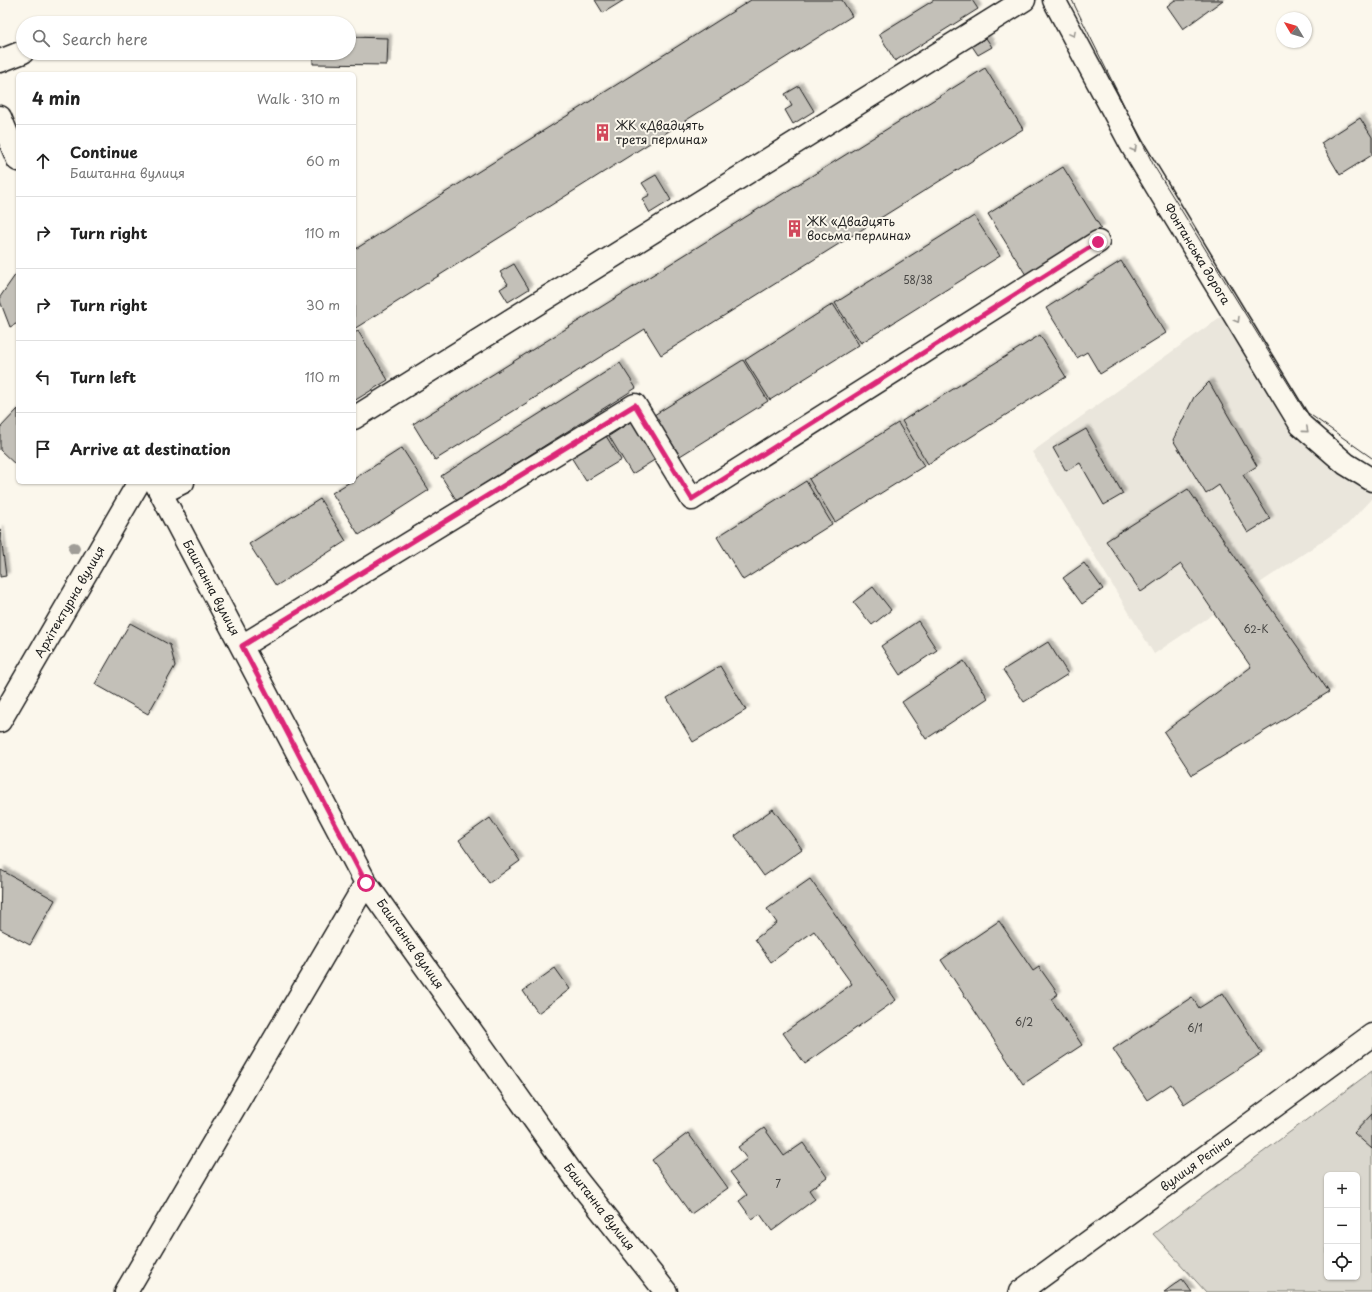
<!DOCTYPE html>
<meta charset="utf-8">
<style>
:root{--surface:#fff;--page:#f2f2f2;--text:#222;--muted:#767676;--line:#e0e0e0}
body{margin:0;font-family:"Playpen Sans",sans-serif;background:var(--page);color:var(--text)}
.controls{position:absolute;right:12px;bottom:12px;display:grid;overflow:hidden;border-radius:6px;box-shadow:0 1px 3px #0004}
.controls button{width:36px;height:36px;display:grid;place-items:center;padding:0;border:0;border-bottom:1px solid var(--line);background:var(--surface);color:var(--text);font:20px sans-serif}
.compass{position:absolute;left:1276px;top:12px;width:36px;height:36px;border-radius:50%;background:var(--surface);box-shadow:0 1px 3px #0004;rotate:308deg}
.stop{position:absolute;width:12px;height:12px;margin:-9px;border:3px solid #db2777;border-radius:50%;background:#fff}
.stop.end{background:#db2777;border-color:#fff;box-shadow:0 1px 4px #0008}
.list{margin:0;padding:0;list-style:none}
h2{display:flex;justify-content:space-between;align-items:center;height:52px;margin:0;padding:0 16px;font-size:17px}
h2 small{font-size:13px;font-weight:400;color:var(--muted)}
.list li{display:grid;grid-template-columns:26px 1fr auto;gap:12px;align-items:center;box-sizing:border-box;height:72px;padding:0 16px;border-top:1px solid var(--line)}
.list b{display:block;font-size:15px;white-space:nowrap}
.list p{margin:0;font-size:13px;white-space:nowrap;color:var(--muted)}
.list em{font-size:13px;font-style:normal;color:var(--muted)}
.icon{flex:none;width:22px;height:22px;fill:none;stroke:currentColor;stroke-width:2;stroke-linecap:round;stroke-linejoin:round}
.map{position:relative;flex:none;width:1372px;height:1292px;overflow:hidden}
.search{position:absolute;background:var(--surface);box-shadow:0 1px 3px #0004;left:16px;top:16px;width:340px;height:44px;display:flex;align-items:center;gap:10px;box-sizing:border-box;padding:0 14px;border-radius:22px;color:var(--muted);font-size:15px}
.panel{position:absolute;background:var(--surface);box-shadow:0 1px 3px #0004;left:16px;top:72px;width:340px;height:412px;border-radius:6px}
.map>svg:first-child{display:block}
.built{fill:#eae6dc}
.green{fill:#dad7ce;stroke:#7b7a75;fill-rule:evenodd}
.building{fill:#c3c0b8;stroke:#1c1c1c;filter:url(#shadow)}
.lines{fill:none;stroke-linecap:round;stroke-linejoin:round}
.minor-casing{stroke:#1c1c1c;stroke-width:25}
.major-casing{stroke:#1c1c1c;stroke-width:25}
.minor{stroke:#fbf7ec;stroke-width:22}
.major{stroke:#fbf7ec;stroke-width:22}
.tram{stroke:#1c1c1c;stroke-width:1}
.tree{fill:#a09d97}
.oneway{stroke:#97948e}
.route{stroke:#db2777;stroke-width:5}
.labels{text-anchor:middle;stroke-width:4;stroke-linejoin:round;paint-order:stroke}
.number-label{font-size:10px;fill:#464543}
.poi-label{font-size:12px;fill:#1c1c1c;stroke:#fbf7ec;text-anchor:start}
.street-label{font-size:12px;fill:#1c1c1c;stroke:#fbf7ec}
</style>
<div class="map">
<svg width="1372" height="1292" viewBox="0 0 1372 1292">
<defs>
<filter id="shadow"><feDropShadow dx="3.5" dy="-3.5" stdDeviation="1" flood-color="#0004"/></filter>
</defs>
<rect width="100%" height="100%" fill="#fbf7ec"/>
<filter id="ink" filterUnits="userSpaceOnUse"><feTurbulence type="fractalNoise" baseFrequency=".025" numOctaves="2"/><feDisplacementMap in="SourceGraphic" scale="8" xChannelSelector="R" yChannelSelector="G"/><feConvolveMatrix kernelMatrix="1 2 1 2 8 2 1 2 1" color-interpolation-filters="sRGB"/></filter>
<g filter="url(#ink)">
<path class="built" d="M1223,315L1300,435L1339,474L1372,495V498L1348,524L1154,654L1032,452Z"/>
<path class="green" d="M1372,1071V1292H1206L1153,1234ZM1327,1175H1357V1277H1327Z"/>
<path class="building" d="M595,0H624L603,13Z
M751,0H842L852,16L354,329V250Z
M934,0H972L978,9L895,61L879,34Z
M1175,0H1223L1183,29L1167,6Z
M349,37L388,38L387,65L313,64V53H349Z
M986,38L992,47L978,55L972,46Z
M985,68L1023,129L661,355L645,329L435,460L413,424Z
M799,86L814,111L793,124L785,110L792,106L785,94Z
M1360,118L1372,137V155L1340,175L1321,143Z
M1063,167L1101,228L1026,275L988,214Z
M656,175L671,200L650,213L642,199L650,195L642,183Z
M974,216L1000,256L861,343L835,303Z
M1121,261L1166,333L1100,374L1087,352L1077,358L1046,308Z
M514,264L529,289L508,302L500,289L508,284L500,272Z
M18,271V323L10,327L0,301V297Z
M833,304L859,345L770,400L745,360Z
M358,331L388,380L354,401V333Z
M1040,335L1066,377L928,464L902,421Z
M743,360L768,401L680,456L654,415Z
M620,363L636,388L457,501L441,476Z
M1209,382L1257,466L1243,475L1270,519L1248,533L1219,485L1206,494L1173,440L1194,397Z
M18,409V467L0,450V428Z
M632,421L656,459L632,474L609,436Z
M898,423L924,466L835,522L809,479Z
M1086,429L1123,494L1104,505L1080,463L1066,471L1053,448Z
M606,436L621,460L586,481L571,457Z
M402,448L429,490L359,535L332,493L350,482H354V479Z
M806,481L832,524L743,580L717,537Z
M1188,489L1329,692L1192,775L1164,732L1251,667L1181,564L1141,592L1106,541Z
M320,499L346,541L276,586L249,544Z
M0,529L6,576L0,577Z
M1084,563L1103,589L1082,604L1063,578Z
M873,587L891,610L872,625L853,602Z
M918,621L937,650L900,675L881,646Z
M130,623L170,645L175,666L148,714L95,684Z
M1048,642L1068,674L1024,702L1003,670Z
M964,661L988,698L926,739L902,702Z
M720,666L746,710L693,742L667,698Z
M773,809L802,849L764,876L735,836Z
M490,818L520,861L489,883L459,840Z
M1,870L55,900L30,945L0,929Z
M810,879L896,1000L805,1064L783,1033L852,984L814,931L771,962L755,939L777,923L767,909Z
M999,921L1033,971L1039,967L1058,994L1051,999L1082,1045L1023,1084L941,960Z
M555,968L570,989L538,1013L523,991Z
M1223,993L1262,1053L1184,1104L1171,1084L1147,1100L1113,1049L1192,997L1199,1008Z
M1372,1114V1149L1354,1133Z
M764,1128L784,1156L803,1143L827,1177L809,1190L815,1199L772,1231L760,1214L752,1219L739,1201L747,1195L730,1172L747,1159L738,1147Z
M688,1133L728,1188L691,1214L652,1160Z
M1182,1279L1192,1292H1164Z"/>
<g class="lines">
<defs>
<path id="minor" d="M0,61L23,52
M0,117L18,160
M354,418L1024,0
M155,482L366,883L577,1180L666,1292
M161,493L183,482
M242,646L635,405L692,499L1098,242
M0,721L139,482
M126,1292L366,883
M1020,1292L1372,1035"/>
<path id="major" d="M1054,0L1132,146L1301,425L1346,464L1372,480"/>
</defs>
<use href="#minor" class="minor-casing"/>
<use href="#major" class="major-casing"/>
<use href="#minor" class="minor"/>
<use href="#major" class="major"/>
<path class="tram" d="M1072,0L1154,166L1305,411L1372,458"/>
</g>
<circle class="tree" cx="74" cy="548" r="6"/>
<defs><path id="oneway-chevron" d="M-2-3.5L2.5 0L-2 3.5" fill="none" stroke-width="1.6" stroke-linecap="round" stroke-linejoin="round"/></defs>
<g class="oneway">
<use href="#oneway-chevron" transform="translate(1073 34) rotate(62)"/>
<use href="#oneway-chevron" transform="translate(1134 149) rotate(60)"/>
<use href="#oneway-chevron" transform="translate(1237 320) rotate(59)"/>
<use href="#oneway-chevron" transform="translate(1306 430) rotate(41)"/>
</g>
</g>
<g class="lines" filter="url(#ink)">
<path class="route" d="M366,883L242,646L635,405L692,499L1098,242"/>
</g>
<defs>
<symbol id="building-bare" viewBox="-9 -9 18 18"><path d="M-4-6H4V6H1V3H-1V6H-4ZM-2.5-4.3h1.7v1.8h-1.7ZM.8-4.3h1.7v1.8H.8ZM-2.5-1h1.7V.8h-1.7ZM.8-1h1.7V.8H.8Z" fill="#d1495b" stroke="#fbf7ec" stroke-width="2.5" paint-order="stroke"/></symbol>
</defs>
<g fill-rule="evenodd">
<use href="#building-bare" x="590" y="120" width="25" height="25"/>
<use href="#building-bare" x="782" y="216" width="25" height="25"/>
</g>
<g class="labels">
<g class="number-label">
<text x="918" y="284">58/38</text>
<text x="1256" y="633">62-К</text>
<text x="1024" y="1026">6/2</text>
<text x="1195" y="1032">6/1</text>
<text x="778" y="1188">7</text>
</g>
<g class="poi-label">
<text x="616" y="130">ЖК «Двадцять<tspan x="616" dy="14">третя перлина»</tspan></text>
<text x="807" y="226">ЖК «Двадцять<tspan x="807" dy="14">восьма перлина»</tspan></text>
</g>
<g class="street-label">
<text transform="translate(1197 254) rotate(59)" y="4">Фонтанська дорога</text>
<text transform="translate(211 588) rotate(62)" y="4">Баштанна вулиця</text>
<text transform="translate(70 602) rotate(-60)" y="4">Архітектурна вулиця</text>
<text transform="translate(410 944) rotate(55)" y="4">Баштанна вулиця</text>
<text transform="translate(1196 1164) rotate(-36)" y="4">вулиця Рєпіна</text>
<text transform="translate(599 1207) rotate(52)" y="4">Баштанна вулиця</text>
</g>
</g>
</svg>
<div class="controls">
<button>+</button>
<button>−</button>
<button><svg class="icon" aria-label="locate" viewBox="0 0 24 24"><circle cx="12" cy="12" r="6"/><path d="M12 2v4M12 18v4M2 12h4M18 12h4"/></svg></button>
</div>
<svg class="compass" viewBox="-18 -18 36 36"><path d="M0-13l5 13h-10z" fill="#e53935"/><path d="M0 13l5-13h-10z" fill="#767676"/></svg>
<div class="stop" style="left:366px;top:883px"></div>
<div class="stop end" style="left:1098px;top:242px"></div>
<div class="search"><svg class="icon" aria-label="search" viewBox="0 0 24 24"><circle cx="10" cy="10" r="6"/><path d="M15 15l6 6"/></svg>Search here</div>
<section class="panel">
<h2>4 min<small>Walk · 310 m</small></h2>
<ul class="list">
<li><svg class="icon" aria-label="ahead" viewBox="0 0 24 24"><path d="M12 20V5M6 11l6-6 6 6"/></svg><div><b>Continue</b><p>Баштанна вулиця</p></div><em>60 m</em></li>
<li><svg class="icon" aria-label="right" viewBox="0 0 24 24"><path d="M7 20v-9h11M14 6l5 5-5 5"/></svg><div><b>Turn right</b></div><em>110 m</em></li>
<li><svg class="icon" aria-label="right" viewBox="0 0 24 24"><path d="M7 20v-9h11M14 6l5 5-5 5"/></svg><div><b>Turn right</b></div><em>30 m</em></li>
<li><svg class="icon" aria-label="left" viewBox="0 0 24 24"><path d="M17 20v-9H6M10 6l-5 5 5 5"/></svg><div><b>Turn left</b></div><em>110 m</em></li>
<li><svg class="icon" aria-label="arrive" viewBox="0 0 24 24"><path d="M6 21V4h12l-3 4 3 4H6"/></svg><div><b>Arrive at destination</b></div></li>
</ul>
</section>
</div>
